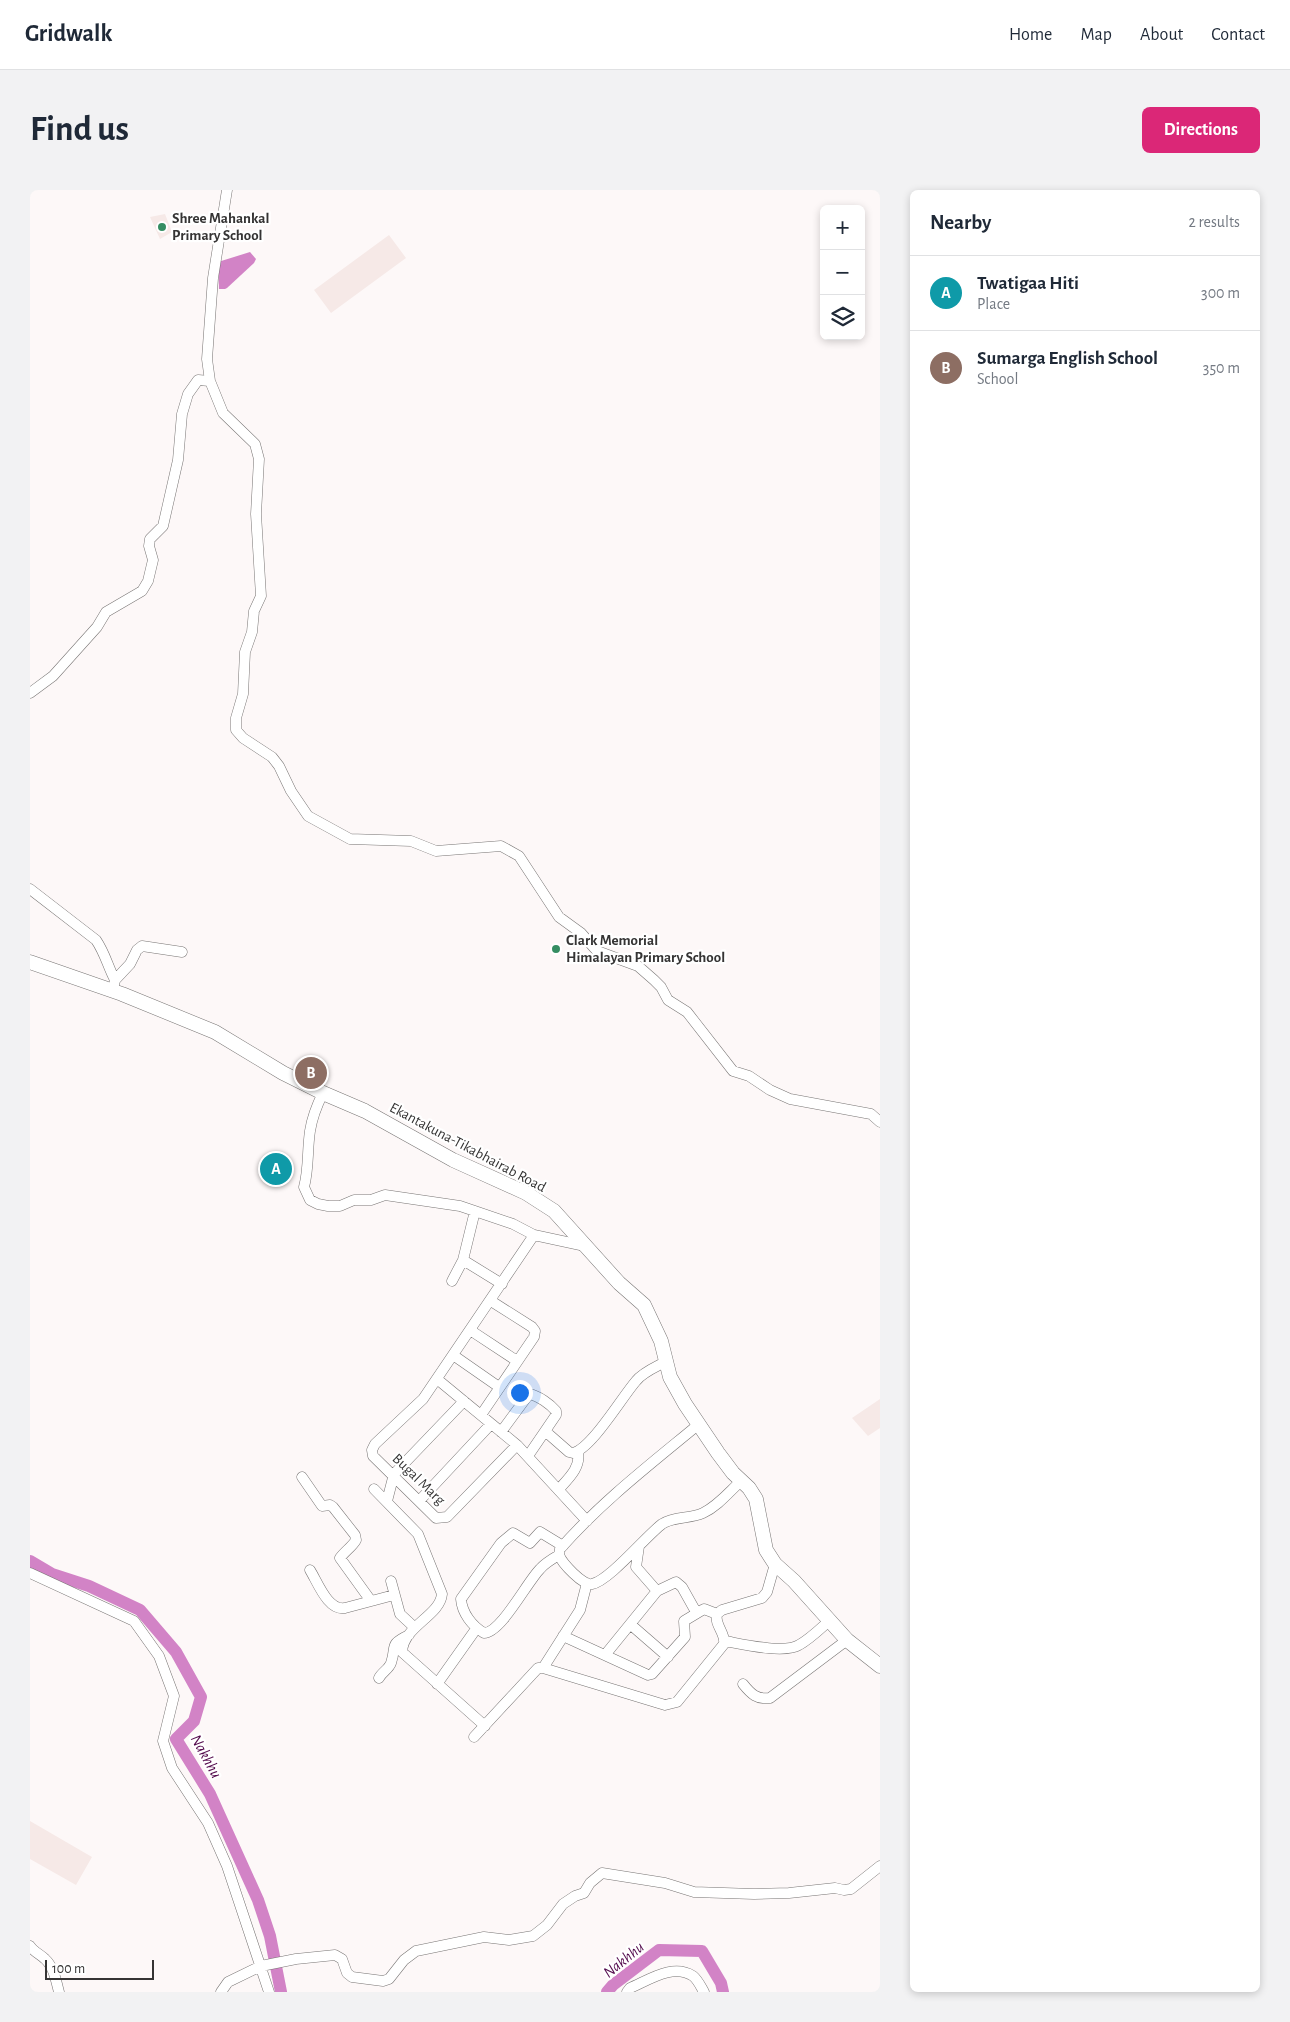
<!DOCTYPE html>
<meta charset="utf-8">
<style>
:root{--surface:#fff;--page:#f2f2f3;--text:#1f2937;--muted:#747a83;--line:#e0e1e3;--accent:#db2777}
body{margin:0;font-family:"Alegreya Sans",sans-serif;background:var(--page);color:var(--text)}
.controls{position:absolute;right:15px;top:15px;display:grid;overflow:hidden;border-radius:8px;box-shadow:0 2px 8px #0003}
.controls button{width:45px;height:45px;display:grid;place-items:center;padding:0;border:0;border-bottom:1px solid var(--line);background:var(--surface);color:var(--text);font:25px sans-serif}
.scale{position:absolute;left:15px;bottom:12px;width:109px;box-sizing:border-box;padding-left:5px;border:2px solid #353434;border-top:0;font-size:14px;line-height:18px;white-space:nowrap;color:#353434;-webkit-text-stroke:4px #fff;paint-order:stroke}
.you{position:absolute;left:489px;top:1202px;width:18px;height:18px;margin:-12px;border:4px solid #fff;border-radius:50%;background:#1a73e8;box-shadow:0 0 0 8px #1a73e833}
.badge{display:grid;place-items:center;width:32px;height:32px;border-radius:50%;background:var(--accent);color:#fff;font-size:16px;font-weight:700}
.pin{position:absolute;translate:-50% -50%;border:2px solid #fff;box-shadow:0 1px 5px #0006}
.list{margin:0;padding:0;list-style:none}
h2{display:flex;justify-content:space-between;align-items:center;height:65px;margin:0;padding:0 20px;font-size:21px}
h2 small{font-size:16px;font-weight:400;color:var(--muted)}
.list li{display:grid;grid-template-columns:32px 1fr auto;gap:15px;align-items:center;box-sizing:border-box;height:75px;padding:0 20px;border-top:1px solid var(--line)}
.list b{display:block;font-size:19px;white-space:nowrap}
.list p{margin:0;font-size:16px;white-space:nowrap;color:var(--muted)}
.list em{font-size:16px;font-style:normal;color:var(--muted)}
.icon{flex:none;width:28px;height:28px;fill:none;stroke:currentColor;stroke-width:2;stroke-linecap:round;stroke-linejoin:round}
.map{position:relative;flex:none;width:850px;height:1802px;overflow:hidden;border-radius:8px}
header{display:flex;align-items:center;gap:30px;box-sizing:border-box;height:70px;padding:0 25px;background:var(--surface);border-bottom:1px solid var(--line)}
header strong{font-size:24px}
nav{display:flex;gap:28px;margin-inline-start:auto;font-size:18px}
.intro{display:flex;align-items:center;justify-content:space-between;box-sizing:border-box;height:120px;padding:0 30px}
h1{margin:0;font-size:35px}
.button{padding:12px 22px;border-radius:8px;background:var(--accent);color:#fff;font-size:18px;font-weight:700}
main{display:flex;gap:30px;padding:0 30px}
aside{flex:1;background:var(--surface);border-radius:8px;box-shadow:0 2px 8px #0003}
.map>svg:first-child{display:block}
.built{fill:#f6e9e7}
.water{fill:#d283c6}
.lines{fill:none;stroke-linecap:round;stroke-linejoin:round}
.river{stroke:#d283c6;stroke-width:12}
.minor-casing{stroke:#787574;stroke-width:11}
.major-casing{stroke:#787574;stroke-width:15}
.minor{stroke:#fff;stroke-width:10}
.major{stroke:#fff;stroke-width:14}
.poi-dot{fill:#358d62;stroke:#fff;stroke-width:2}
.labels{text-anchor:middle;stroke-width:4.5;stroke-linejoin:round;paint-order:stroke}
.poi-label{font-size:15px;font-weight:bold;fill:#353434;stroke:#fff;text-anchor:start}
.street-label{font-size:15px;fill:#353434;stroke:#fff}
.water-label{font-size:16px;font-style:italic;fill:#530a4c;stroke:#fff}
</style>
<header>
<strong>Gridwalk</strong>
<nav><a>Home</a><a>Map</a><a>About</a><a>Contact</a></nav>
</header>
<div class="intro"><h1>Find us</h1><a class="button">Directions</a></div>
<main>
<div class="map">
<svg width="850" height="1802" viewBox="0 0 850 1802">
<rect width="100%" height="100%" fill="#fdf8f8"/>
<path class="built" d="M135,24L142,42L130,49L120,27Z
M359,45L376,68L301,123L284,100Z
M850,1209V1238L838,1246L822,1228Z
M0,1631L62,1667L46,1695L0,1669Z"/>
<path class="water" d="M220,62L226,69L224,73L197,98L195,99H189L188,72Z"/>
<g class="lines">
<path class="river" d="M0,1371L22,1384L59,1396L110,1420L146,1462L171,1507L164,1531L146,1549L180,1604L228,1710L240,1746L251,1802
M577,1802L583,1795L629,1760L672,1761L691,1793L693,1802"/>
<defs>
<path id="minor" d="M197,0L183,88L177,169L180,191L193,223L225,254L229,269L226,324L231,406L224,421L222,442L215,462L213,504L206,528V540L213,548L242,567L249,576L261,601L278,626L320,649L381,651L406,661L471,656L489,666L529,727L551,743L567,761L608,776L624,790L631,797L638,810L657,822L703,881L719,886L740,900L760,909L841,924L850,932
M0,503L23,486L67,437L76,422L112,401L118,391L123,370L119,356L120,349L133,336L148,270L152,224L158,204L168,190L180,191
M0,699L66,750C75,763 78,777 85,790
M84,795L85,790L100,774L107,760L112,756L152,762
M293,903C287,915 282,928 280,941C277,961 279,979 274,997L280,1010L288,1014L298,1016H310L324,1010H341L355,1005L430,1016L483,1034L504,1045L555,1056
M433,1070L472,1094
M422,1091L433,1070L445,1021
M440,1140L487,1171
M423,1165L469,1197
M407,1189L487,1255L557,1331
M451,1225L504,1147L505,1141L502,1137L461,1111
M669,1234C622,1273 571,1312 530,1359L529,1365C532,1373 553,1396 562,1394C579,1391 616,1346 632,1334C644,1326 660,1329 673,1323C688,1316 699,1302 711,1291
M515,1241L539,1262L543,1263C562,1258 592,1207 606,1191C613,1182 626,1177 635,1172
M471,1242L499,1204C509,1206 520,1214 526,1221V1225L498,1266
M487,1255L417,1327L406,1328L343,1266L342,1260L345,1254L393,1209L504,1045
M272,1287L292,1316L300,1315L303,1317L325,1345L326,1350C322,1357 315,1361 310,1368L341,1411
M344,1299L388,1344L412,1404C410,1426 373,1436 372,1462L455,1536
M529,1299C539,1288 551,1277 548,1262
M390,1310L461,1234
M357,1311L364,1284L434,1211
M609,1356L606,1377L627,1401
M529,1365C522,1369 515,1373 510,1379C497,1392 471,1443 454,1443C442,1436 432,1423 431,1409L471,1353L483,1343L500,1353L510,1342L533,1356
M280,1380C288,1393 298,1421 315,1418L364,1405
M0,1383L104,1431L129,1466L144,1506L133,1551L142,1578L178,1633L197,1676L239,1802
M361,1391L370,1424L384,1437
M600,1434L638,1467
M533,1446L618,1485L622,1484L655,1447L654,1431L674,1419L687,1424
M695,1451C712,1454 754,1464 769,1455C780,1449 790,1439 799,1431
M575,1465L627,1401L646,1392L652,1397L666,1422
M513,1478L550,1420L557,1393
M349,1488C352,1482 359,1479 361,1473C367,1456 358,1455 379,1445
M407,1494L446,1439
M713,1494C721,1504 727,1510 740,1508L817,1450
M444,1547L508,1478H513L635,1515L647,1512L694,1454C696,1443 684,1435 687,1424L692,1420L732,1408L737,1402L745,1374
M0,1756C4,1762 10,1764 15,1769C24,1777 26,1791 29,1802
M191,1802L198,1792L231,1776L266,1769L305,1765L312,1769L317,1783L322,1787L353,1791L359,1789L374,1770L386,1761L454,1747L479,1750L503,1746L517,1735L533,1714L545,1706L554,1703L560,1693L572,1683L635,1693L664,1702L724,1704L759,1703L805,1698L814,1700L821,1699L850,1676
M597,1802L600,1798C619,1790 643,1773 663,1786C668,1790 671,1797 674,1802"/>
<path id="major" d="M0,772L92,804L185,842L253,883L293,903L335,921L423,970L496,1003L524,1021L589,1093L614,1115L631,1151L640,1187L655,1214L688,1263L703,1283L719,1298L726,1309L736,1360L745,1374L764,1391L817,1450L850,1476"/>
</defs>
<use href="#minor" class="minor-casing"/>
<use href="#major" class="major-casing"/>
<use href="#minor" class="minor"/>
<use href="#major" class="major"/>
</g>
<g class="poi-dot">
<circle cx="132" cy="37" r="5"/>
<circle cx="526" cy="759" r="5"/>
</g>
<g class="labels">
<g class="poi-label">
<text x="142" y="33">Shree Mahankal<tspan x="142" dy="17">Primary School</tspan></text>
<text x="536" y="755">Clark Memorial<tspan x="536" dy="17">Himalayan Primary School</tspan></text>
</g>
<g class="street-label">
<text transform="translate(438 957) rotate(28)" y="5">Ekantakuna-Tikabhairab Road</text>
<text transform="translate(389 1289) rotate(44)" y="5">Bugal Marg</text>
</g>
<g class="water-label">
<text transform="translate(177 1566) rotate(61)" y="6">Nakhhu</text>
<text transform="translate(593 1769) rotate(-39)" y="6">Nakhhu</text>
</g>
</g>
</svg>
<div class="controls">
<button>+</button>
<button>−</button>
<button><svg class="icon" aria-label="layers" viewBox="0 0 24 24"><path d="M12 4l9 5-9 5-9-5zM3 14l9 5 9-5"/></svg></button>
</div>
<div class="scale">100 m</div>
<div class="you"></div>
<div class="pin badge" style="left:246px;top:979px;background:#0f9aa8">A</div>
<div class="pin badge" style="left:281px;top:883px;background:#8d6e63">B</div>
</div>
<aside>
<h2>Nearby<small>2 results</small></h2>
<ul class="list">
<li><span class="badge" style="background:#0f9aa8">A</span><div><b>Twatigaa Hiti</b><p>Place</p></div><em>300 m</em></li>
<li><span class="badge" style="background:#8d6e63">B</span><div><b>Sumarga English School</b><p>School</p></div><em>350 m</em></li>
</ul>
</aside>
</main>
